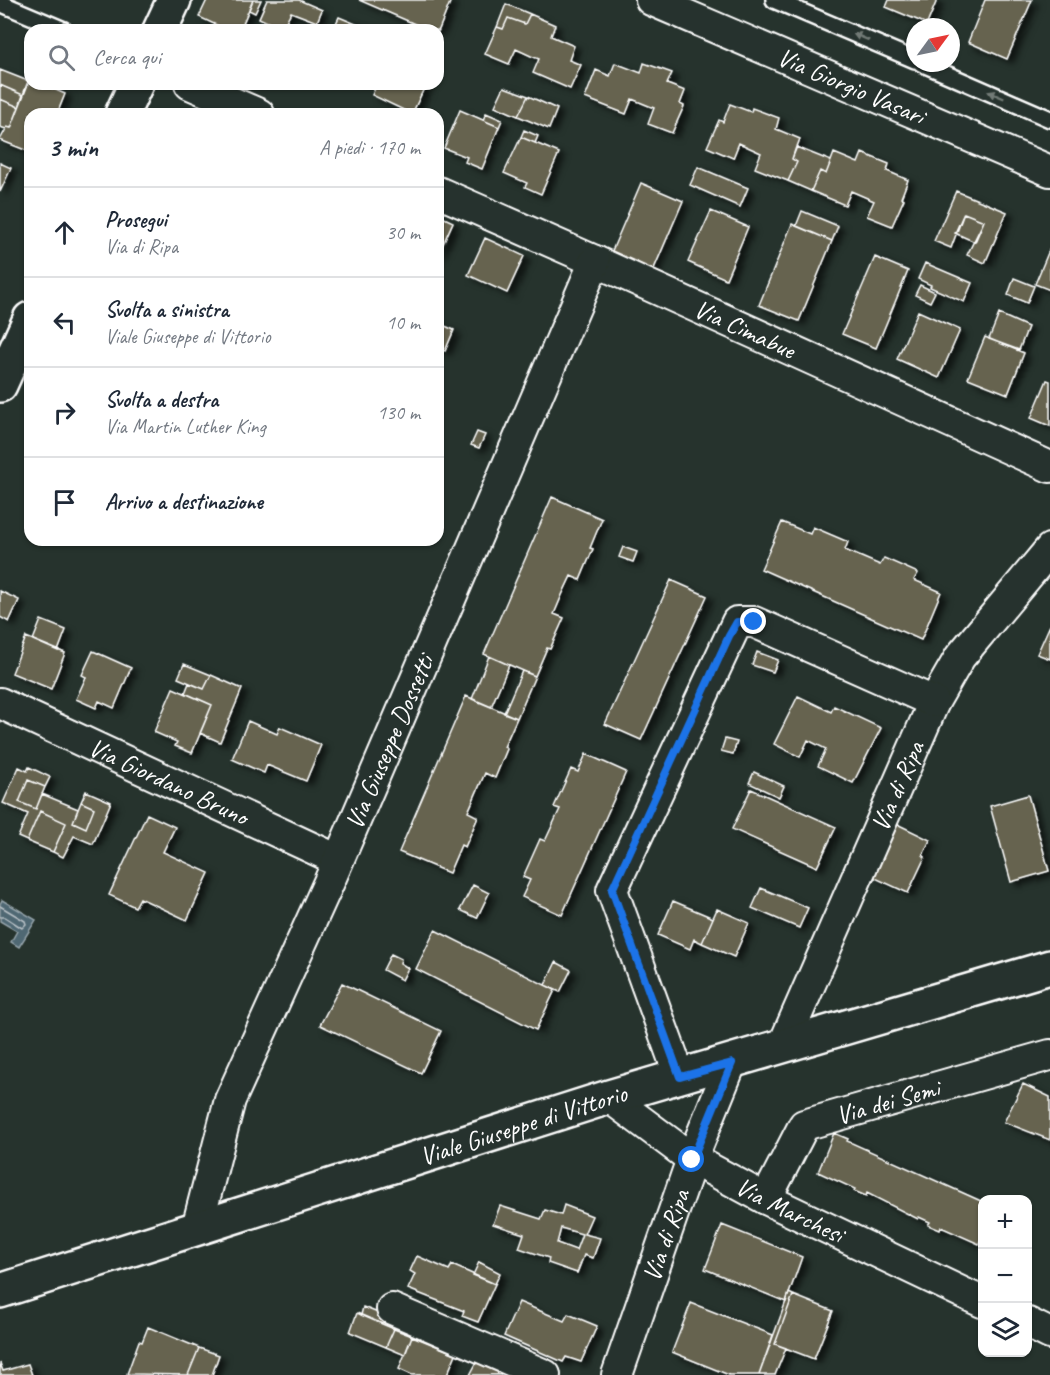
<!DOCTYPE html>
<html lang="it">
<meta charset="utf-8">
<style>
:root{--surface:#fff;--page:#f6f6f7;--text:#1f2937;--muted:#747a83;--line:#e0e1e3}
body{margin:0;font-family:Caveat,sans-serif;background:var(--page);color:var(--text)}
.controls{position:absolute;right:18px;bottom:18px;display:grid;overflow:hidden;border-radius:12px;box-shadow:0 2px 4px #0004}
.controls button{width:54px;height:54px;display:grid;place-items:center;padding:0;border:0;border-bottom:2px solid var(--line);background:var(--surface);color:var(--text);font:30px sans-serif}
.compass{position:absolute;left:906px;top:18px;width:54px;height:54px;border-radius:50%;background:var(--surface);box-shadow:0 2px 4px #0004;rotate:57deg}
.stop{position:absolute;width:18px;height:18px;margin:-14px;border:4px solid #1a73e8;border-radius:50%;background:#fff}
.stop.end{background:#1a73e8;border-color:#fff;box-shadow:0 2px 6px #0008}
.list{margin:0;padding:0;list-style:none}
h2{display:flex;justify-content:space-between;align-items:center;height:78px;margin:0;padding:0 24px;font-size:26px}
h2 small{font-size:20px;font-weight:400;color:var(--muted)}
.list li{display:grid;grid-template-columns:39px 1fr auto;gap:18px;align-items:center;box-sizing:border-box;height:90px;padding:0 24px;border-top:2px solid var(--line)}
.list b{display:block;font-size:22px;white-space:nowrap}
.list p{margin:0;font-size:20px;white-space:nowrap;color:var(--muted)}
.list em{font-size:20px;font-style:normal;color:var(--muted)}
.icon{flex:none;width:33px;height:33px;fill:none;stroke:currentColor;stroke-width:2;stroke-linecap:round;stroke-linejoin:round}
.map{position:relative;flex:none;width:1050px;height:1375px;overflow:hidden}
.search{position:absolute;background:var(--surface);box-shadow:0 2px 4px #0004;left:24px;top:24px;width:420px;height:66px;display:flex;align-items:center;gap:15px;box-sizing:border-box;padding:0 21px;border-radius:18px;color:var(--muted);font-size:22px}
.panel{position:absolute;background:var(--surface);box-shadow:0 2px 4px #0004;left:24px;top:108px;width:420px;height:438px;border-radius:18px}
.map>svg:first-child{display:block}
.water{fill:#4f6773;stroke:#95a4ab;stroke-width:1.5}
.lines{fill:none;stroke-linecap:round;stroke-linejoin:round}
.shore{stroke:#b9c2c7;stroke-width:1.5}
.building{fill:#666450;stroke:#fff;stroke-width:1.5;fill-rule:evenodd;filter:url(#shadow)}
.lane-casing{stroke:#fff;stroke-width:20}
.street-casing{stroke:#fff;stroke-width:34}
.secondary-casing{stroke:#fff;stroke-width:38}
.lane{stroke:#26332d;stroke-width:15}
.street{stroke:#26332d;stroke-width:30}
.secondary{stroke:#26332d;stroke-width:33}
.oneway{fill:#727a76}
.route{stroke:#1a73e8;stroke-width:8}
.labels{text-anchor:middle;stroke-width:4.5;stroke-linejoin:round;paint-order:stroke}
.street-label{font-size:26px;fill:#fff;stroke:#26332d}
</style>
<div class="map">
<svg width="1050" height="1375" viewBox="0 0 1050 1375">
<defs>
<filter id="shadow"><feDropShadow dx="6" dy="4" stdDeviation="3" flood-color="#0009"/></filter>
</defs>
<rect width="100%" height="100%" fill="#26332d"/>
<filter id="ink" filterUnits="userSpaceOnUse"><feTurbulence type="fractalNoise" baseFrequency=".0167" numOctaves="2"/><feDisplacementMap in="SourceGraphic" scale="12" xChannelSelector="R" yChannelSelector="G"/><feConvolveMatrix kernelMatrix="1 2 1 2 8 2 1 2 1" color-interpolation-filters="sRGB"/></filter>
<g filter="url(#ink)">
<path class="water" d="M2,900L36,920L19,947L11,942L17,931L0,921V904Z"/>
<g class="lines">
<path class="shore" d="M0,906L25,921L26,924L22,928L5,917H0"/>
</g>
<path class="building" d="M207,0H253L240,30H227L199,17Z
M253,0H261L255,13L249,10Z
M267,0H299L322,10L317,22L291,12L282,29L259,18Z
M359,0H451L438,32V30H429Z
M889,0H937L927,24L886,7Z
M985,0H1032L1007,59L968,42Z
M506,4L530,14L525,24L508,18L503,29L497,27Z
M530,14L555,25L551,36L574,46L569,60L581,65L570,89L533,73L539,59L531,56L516,49L509,64L485,54L497,27L503,29L508,18L525,24Z
M339,17L358,25L356,30H333Z
M615,63L641,73L644,63L672,73L667,84L685,91L680,104L684,106L672,133L648,124L654,108L632,99L626,114L585,98L596,70L610,76Z
M0,70L28,81L23,95L0,85Z
M30,79V84H42L65,94L57,114H30V152L0,140L7,127L11,128Z
M377,84H426L412,114L372,95Z
M0,85L23,95L19,107L0,99Z
M504,87L528,96L518,116L495,106Z
M528,96L557,109L549,129L518,116Z
M0,99L19,107L11,128L7,127L6,129L0,127Z
M730,104L751,112L752,108L779,118L776,129L800,139L792,159L797,162L788,181L755,168L761,153L739,143L733,158L707,147L719,120L723,122Z
M460,110L499,127L482,169L465,162L467,157L444,148Z
M486,113L502,120L499,127L483,120Z
M524,130L538,136L535,143L521,137Z
M521,137L559,153L541,194L525,187L527,183L504,173Z
M796,147L831,161L826,174L820,171L811,191L788,181L797,162L792,159Z
M834,153L858,163L862,153L889,164L887,171L908,180L901,198L904,199L892,226L867,216L874,201L851,191L845,205L811,191L820,171L826,174Z
M0,163L11,168L0,192Z
M698,167L748,188L740,207L690,185Z
M641,183L683,201L653,271L611,253Z
M956,191L1007,212L985,263L967,255L984,221L964,213L951,248L934,241Z
M711,211L748,227L726,279L688,262Z
M802,211L838,226L832,241L796,226Z
M964,213L984,221L975,242L955,233Z
M438,215L453,222L438,255Z
M792,224L832,241L799,321L759,305Z
M485,238L524,256L507,293L468,275Z
M1050,248V290L1035,284Z
M875,257L908,271L876,348L842,334Z
M925,263L972,283L964,302L930,287L931,285L918,279Z
M1014,278L1034,286L1027,303L1008,295Z
M920,285L935,292L930,302L915,295Z
M918,311L960,330L939,378L897,359Z
M999,314L1028,327L1019,350L989,339Z
M438,323L454,330L445,351L438,348Z
M985,337L1024,353L1008,394L968,378Z
M1047,380L1050,381V426L1031,418Z
M477,432L485,435L479,448L471,445Z
M552,497L602,519L590,548L593,549L580,580L571,576L562,595L554,614L564,618L550,649L547,648L535,676L484,654Z
M782,522L810,534L813,527L848,542L845,550L880,565L884,558L918,573L914,580L941,592L921,640L761,569Z
M623,547L637,552L633,562L619,557Z
M671,580L707,596L641,740L605,724Z
M0,591L19,600L9,622L0,617Z
M41,620L66,630L58,651L33,640Z
M1050,625V659L1037,654Z
M26,637L65,653L51,689L12,673Z
M93,651L131,668L114,708L99,701L96,708L76,699L86,677L82,675Z
M757,652L778,660L773,672L752,665Z
M489,656L509,665L491,707L472,699Z
M184,664L211,675L204,689L178,678Z
M522,671L535,676L517,718L504,713Z
M211,675L242,689L220,742L200,733L212,705L185,693L189,683L204,689Z
M173,688L212,705L192,753L175,746L177,742L154,732Z
M466,696L517,718L504,747L507,749L495,778L485,773L468,812L478,817L465,847L461,845L449,873L399,852Z
M798,696L831,712L834,706L881,728L853,783L818,766L826,749L808,740L800,757L774,744Z
M248,721L277,734L280,727L321,745L306,781L267,765L264,773L232,759Z
M725,739L737,742L733,754L721,751Z
M586,754L626,772L562,915L522,897L530,880L523,877L540,839L545,841L560,809L554,807L571,769L578,772Z
M19,767L27,771L29,767L50,777L45,787L28,780L19,802L36,809L42,794L78,809L73,822L86,828L94,808L81,802L86,791L111,802L93,844L74,836L63,857L53,852L66,823L40,811L27,841L18,837L28,814L3,803Z
M754,772L784,786L779,797L749,783Z
M28,780L45,787L36,809L19,802Z
M751,789L836,827L817,867L732,829Z
M1028,795L1049,871L1011,882L990,806Z
M81,802L94,808L86,828L73,822Z
M40,811L66,823L53,852L27,841Z
M147,814L175,827L163,852L209,873L187,920L140,898L135,907L109,895Z
M897,824L930,840L923,855L925,857L908,893L873,877Z
M473,885L489,893L477,918L460,910Z
M761,888L808,908L799,928L752,908Z
M673,901L713,918L702,943L694,939L690,949L658,935Z
M717,909L749,923L734,957L702,943Z
M435,930L555,990L536,1030L416,969Z
M391,954L401,959L400,963L408,968L402,980L383,970Z
M556,962L571,970L560,992L545,985Z
M342,983L441,1031L421,1073L320,1025Z
M1023,1084L1050,1097V1140L1004,1122Z
M834,1133L848,1139L847,1141L981,1201L982,1200V1236L979,1244L941,1227L940,1230L928,1225L930,1222L919,1217L918,1219L867,1193L866,1196L854,1191L855,1189L818,1172Z
M564,1205L592,1216L584,1234L600,1238L593,1258L584,1255L577,1273L548,1263L549,1258L519,1248L524,1234L493,1224L500,1206L541,1219L545,1210L561,1215ZM561,1228L582,1234L576,1250L557,1243Z
M722,1225L802,1257L786,1302L705,1269Z
M417,1256L449,1270L452,1265L495,1284L478,1322L462,1316L464,1311L408,1289L415,1274L410,1271Z
M479,1262L500,1273L495,1284L473,1275Z
M789,1293L793,1295L775,1344L786,1348L775,1375H759Z
M793,1295L833,1311L814,1359L775,1344Z
M519,1302L564,1321L568,1314L597,1326L581,1362L566,1357L563,1362L504,1336Z
M691,1303L773,1335L759,1375H729L672,1352Z
M363,1307L398,1321L394,1329L361,1315Z
M357,1313L394,1329L386,1347L350,1332Z
M148,1327L199,1348L188,1375L127,1374L139,1341L142,1342Z
M394,1329L412,1336L405,1355L386,1347Z
M412,1336L456,1354L447,1375H412L399,1369Z
M199,1348L219,1355L212,1375H188Z
M478,1360L502,1371L500,1375H470Z
M0,1363L3,1371L28,1364L32,1375H0Z"/>
<g class="lines">
<defs>
<path id="lane" d="M774,0L915,60
M0,3L64,30
M921,63L1050,119"/>
<g id="street">
<path id="s1" d="M651,0L1050,171"/>
<path d="M190,84L259,114"/>
<path id="s2" d="M438,192L595,261L1050,467"/>
<path id="s3" d="M0,703L338,860"/>
<path id="s4" d="M783,1046L934,702L960,657L1050,549"/>
<path d="M680,1077L612,890L737,622H754L934,702"/>
<path id="s5" d="M609,1097L692,1159L766,1199L982,1302"/>
<path id="s6" d="M766,1199L804,1125L1050,1055"/>
<path id="s7" d="M197,1228L230,1100L329,882L595,261"/>
<path d="M392,1309L545,1375"/>
<path d="M1028,1323L1050,1334"/>
<path id="s8" d="M617,1375L692,1159L731,1063"/>
</g>
<g id="secondary">
<path d="M160,30L174,0"/>
<path d="M122,114L136,84"/>
<path d="M0,385L30,319"/>
<path id="s9" d="M0,1291L609,1097L1050,967"/>
</g>
</defs>
<use href="#lane" class="lane-casing"/>
<use href="#street" class="street-casing"/>
<use href="#secondary" class="secondary-casing"/>
<use href="#lane" class="lane"/>
<use href="#street" class="street"/>
<use href="#secondary" class="secondary"/>
</g>
<defs><path id="oneway-solid" d="M-6-.8H1V-3.2L6.5 0L1 3.2V.8H-6Z" transform="scale(1.5)"/></defs>
<g class="oneway">
<use href="#oneway-solid" transform="translate(861 37) rotate(-157)"/>
<use href="#oneway-solid" transform="translate(996 95) rotate(-157)"/>
</g>
</g>
<g class="lines" filter="url(#ink)">
<path class="route" d="M692,1160L732,1063L680,1077L612,890L729,636L737,622H754"/>
</g>
<g class="labels">
<g class="street-label">
<text dy="9" stroke="none"><textPath href="#s1" startOffset="218">Via Giorgio Vasari</textPath></text>
<text dy="9" stroke="none"><textPath href="#s2" startOffset="336">Via Cimabue</textPath></text>
<text dy="9" stroke="none"><textPath href="#s7" startOffset="524">Via Giuseppe Dossetti</textPath></text>
<text dy="9" stroke="none"><textPath href="#s3" startOffset="186">Via Giordano Bruno</textPath></text>
<text dy="9" stroke="none"><textPath href="#s4" startOffset="284">Via di Ripa</textPath></text>
<text dy="9" stroke="none"><textPath href="#s6" startOffset="170">Via dei Semi</textPath></text>
<text dy="9" stroke="none"><textPath href="#s9" startOffset="549">Viale Giuseppe di Vittorio</textPath></text>
<text dy="9" stroke="none"><textPath href="#s5" startOffset="214">Via Marchesi</textPath></text>
<text dy="9" stroke="none"><textPath href="#s8" startOffset="148">Via di Ripa</textPath></text>
</g>
</g>
</svg>
<div class="controls">
<button>+</button>
<button>−</button>
<button><svg class="icon" aria-label="layers" viewBox="0 0 24 24"><path d="M12 4l9 5-9 5-9-5zM3 14l9 5 9-5"/></svg></button>
</div>
<svg class="compass" viewBox="-18 -18 36 36"><path d="M0-13l5 13h-10z" fill="#e53935"/><path d="M0 13l5-13h-10z" fill="#747a83"/></svg>
<div class="stop" style="left:692px;top:1160px"></div>
<div class="stop end" style="left:754px;top:622px"></div>
<div class="search"><svg class="icon" aria-label="search" viewBox="0 0 24 24"><circle cx="10" cy="10" r="6"/><path d="M15 15l6 6"/></svg>Cerca qui</div>
<section class="panel">
<h2>3 min<small>A piedi · 170 m</small></h2>
<ul class="list">
<li><svg class="icon" aria-label="ahead" viewBox="0 0 24 24"><path d="M12 20V5M6 11l6-6 6 6"/></svg><div><b>Prosegui</b><p>Via di Ripa</p></div><em>30 m</em></li>
<li><svg class="icon" aria-label="left" viewBox="0 0 24 24"><path d="M17 20v-9H6M10 6l-5 5 5 5"/></svg><div><b>Svolta a sinistra</b><p>Viale Giuseppe di Vittorio</p></div><em>10 m</em></li>
<li><svg class="icon" aria-label="right" viewBox="0 0 24 24"><path d="M7 20v-9h11M14 6l5 5-5 5"/></svg><div><b>Svolta a destra</b><p>Via Martin Luther King</p></div><em>130 m</em></li>
<li><svg class="icon" aria-label="arrive" viewBox="0 0 24 24"><path d="M6 21V4h12l-3 4 3 4H6"/></svg><div><b>Arrivo a destinazione</b></div></li>
</ul>
</section>
</div>
